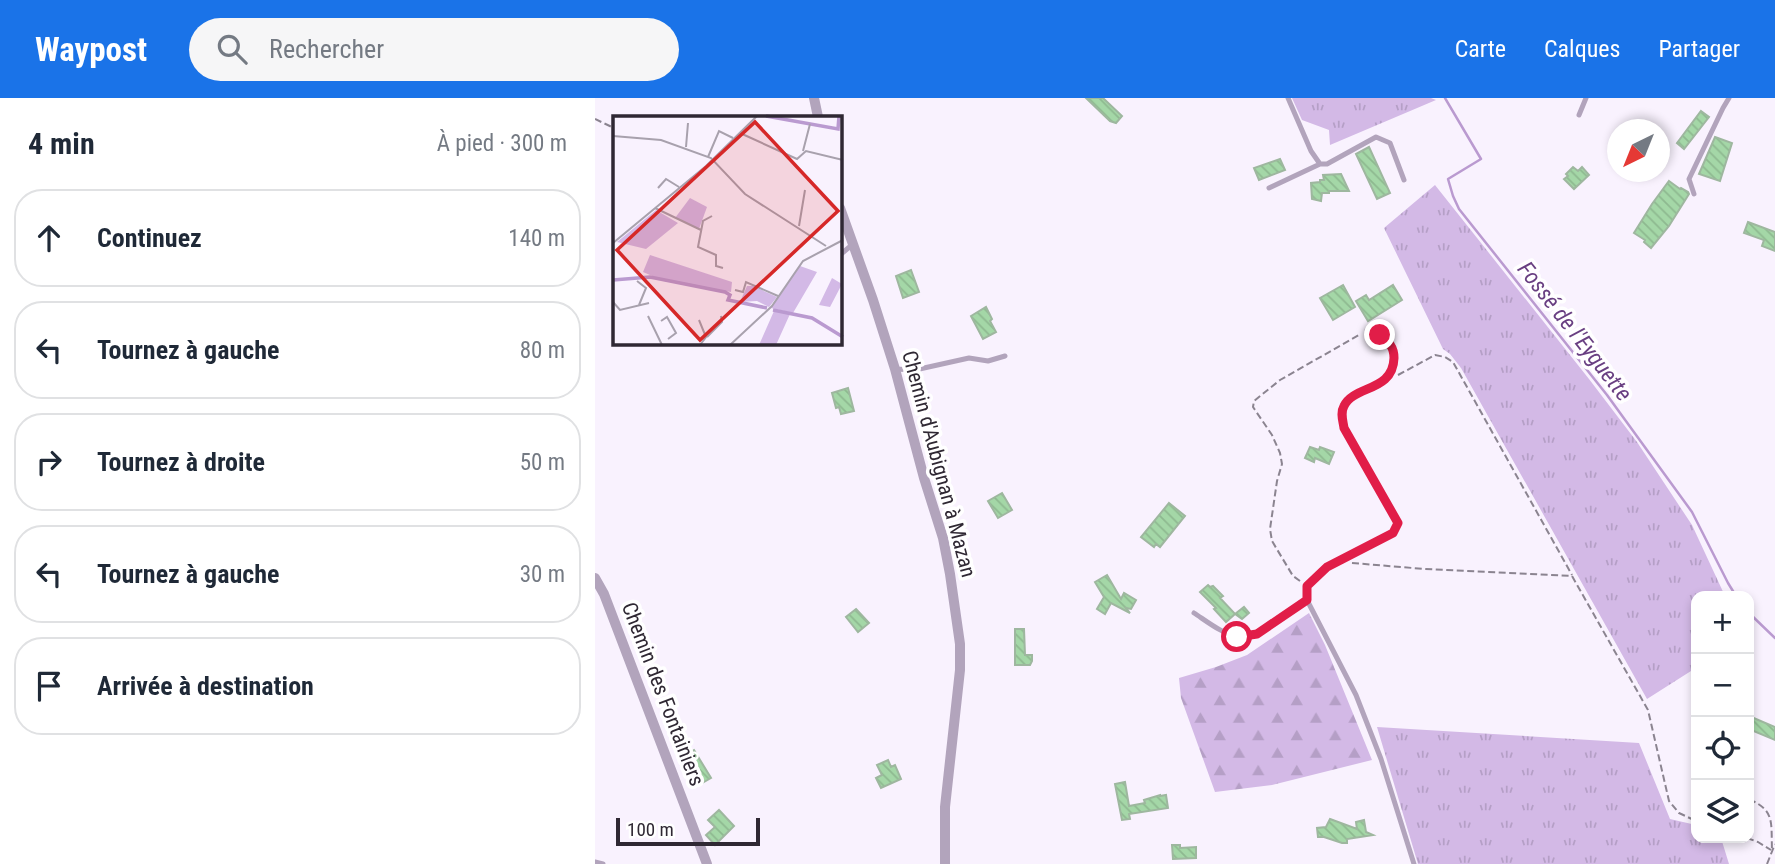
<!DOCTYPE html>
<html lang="fr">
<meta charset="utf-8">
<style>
:root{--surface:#fff;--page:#f6f6f7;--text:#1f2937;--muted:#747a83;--line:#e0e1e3;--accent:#1a73e8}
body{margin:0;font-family:"Roboto Condensed",sans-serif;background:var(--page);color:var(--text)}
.controls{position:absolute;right:21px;bottom:21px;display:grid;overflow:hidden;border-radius:14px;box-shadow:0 4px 10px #0003}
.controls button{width:63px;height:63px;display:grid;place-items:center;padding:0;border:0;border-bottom:2px solid var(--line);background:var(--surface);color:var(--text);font:35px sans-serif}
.compass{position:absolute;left:1012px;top:21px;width:63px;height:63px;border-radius:50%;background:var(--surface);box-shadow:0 4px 10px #0003;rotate:223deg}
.scale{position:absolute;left:21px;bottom:18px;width:144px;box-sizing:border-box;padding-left:7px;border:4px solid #2f2833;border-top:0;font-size:19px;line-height:24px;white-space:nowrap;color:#2f2833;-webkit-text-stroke:5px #fff;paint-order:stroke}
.stop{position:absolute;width:21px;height:21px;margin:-16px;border:5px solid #e11d48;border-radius:50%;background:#fff}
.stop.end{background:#e11d48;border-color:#fff;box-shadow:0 2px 7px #0008}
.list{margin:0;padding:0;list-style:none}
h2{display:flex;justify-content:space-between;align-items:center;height:91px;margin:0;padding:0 28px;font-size:30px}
h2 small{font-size:23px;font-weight:400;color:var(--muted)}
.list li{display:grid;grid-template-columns:46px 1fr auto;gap:21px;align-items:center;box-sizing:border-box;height:98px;margin:0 14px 14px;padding:0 14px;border:2px solid var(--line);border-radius:28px}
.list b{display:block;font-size:26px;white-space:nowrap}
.list em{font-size:23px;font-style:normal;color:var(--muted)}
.icon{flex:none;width:38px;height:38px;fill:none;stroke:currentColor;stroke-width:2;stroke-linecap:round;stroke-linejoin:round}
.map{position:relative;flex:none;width:1180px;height:766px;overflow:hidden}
header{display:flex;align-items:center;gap:42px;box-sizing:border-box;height:98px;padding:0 35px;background:var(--accent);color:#fff}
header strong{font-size:33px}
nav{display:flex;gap:38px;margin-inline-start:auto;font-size:24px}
.search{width:490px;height:63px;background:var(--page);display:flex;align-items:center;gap:18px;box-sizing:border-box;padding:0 24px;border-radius:38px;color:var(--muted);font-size:26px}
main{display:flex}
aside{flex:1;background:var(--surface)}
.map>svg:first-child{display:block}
.grass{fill:url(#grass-tufts)}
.forest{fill:url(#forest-firs)}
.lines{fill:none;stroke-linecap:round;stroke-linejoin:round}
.stream{stroke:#ba9ad0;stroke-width:2.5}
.building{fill:url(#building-back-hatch);stroke:#9eb79f;stroke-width:2}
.path{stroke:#8b8490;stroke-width:2;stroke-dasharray:7 3.5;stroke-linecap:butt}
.service{stroke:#b2a4bc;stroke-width:5}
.minor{stroke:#b2a4bc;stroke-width:10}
.route{stroke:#e11d48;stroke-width:9}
.labels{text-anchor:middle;stroke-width:7;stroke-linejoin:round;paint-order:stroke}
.street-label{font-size:21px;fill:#2f2833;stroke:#fff}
.water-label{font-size:23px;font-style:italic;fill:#693f82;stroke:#fff}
.inset-river{fill:none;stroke:#ba9ad0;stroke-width:3.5}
.inset-road{fill:none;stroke:#a8a1ad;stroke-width:2}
.view{fill:#d62828;fill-opacity:0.15;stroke:#d62828;stroke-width:3.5}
.inset-edge{fill:none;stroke:#2f2833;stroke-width:3.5}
</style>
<header>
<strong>Waypost</strong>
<div class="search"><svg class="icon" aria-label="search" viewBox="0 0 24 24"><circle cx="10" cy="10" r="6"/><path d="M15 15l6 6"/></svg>Rechercher</div>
<nav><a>Carte</a><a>Calques</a><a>Partager</a></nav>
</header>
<main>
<aside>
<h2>4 min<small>À pied · 300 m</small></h2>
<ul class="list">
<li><svg class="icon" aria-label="ahead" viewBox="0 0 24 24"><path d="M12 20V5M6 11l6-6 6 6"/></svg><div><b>Continuez</b></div><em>140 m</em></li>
<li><svg class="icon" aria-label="left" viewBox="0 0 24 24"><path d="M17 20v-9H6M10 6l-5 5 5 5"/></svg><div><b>Tournez à gauche</b></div><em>80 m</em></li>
<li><svg class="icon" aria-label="right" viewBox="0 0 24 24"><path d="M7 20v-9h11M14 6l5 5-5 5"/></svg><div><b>Tournez à droite</b></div><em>50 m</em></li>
<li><svg class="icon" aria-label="left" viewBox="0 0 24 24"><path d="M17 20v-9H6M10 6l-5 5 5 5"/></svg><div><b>Tournez à gauche</b></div><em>30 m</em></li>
<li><svg class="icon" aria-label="arrive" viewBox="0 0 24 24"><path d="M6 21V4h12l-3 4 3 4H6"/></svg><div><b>Arrivée à destination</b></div></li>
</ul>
</aside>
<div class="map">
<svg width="1180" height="766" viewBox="0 0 1180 766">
<defs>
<pattern id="grass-tufts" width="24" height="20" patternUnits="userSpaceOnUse" patternTransform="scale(1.75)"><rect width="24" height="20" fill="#d3b9e6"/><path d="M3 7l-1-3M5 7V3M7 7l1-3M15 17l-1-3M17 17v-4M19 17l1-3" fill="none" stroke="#b59fc6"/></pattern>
<pattern id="forest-firs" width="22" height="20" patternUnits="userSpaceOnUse" patternTransform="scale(1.75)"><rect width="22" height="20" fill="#d3b9e6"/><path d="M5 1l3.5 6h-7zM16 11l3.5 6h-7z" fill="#b59fc6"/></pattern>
<pattern id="building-back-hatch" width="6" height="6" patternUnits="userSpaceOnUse" patternTransform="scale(1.75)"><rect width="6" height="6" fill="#a4d7a7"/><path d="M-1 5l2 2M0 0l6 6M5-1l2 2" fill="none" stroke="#8eb990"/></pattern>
</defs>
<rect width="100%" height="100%" fill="#f9f2fe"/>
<path class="grass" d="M697,0H836L841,2L735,47L734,32L707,22Z
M840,87L994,281L1042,344L1097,427L1130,498H1101V579L1096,573L1052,601L866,270L855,256L848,251L789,130Z
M782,629L1044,645L1075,721L1101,727V740H1126L1134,766H823Z"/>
<path class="forest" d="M714,515L730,547L777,662L677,687L620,694L586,600L584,580L621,569L652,557Z"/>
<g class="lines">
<path class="stream" d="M850,0L886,61L853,81L858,98L864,111L1012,297L1097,414L1133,485L1141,498
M1154,515L1180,540"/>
</g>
<path class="building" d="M491,0H508L527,18L521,25L515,23Z
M1106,13L1114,19L1089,51L1082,45Z
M1120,39L1137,45L1125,83L1104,76Z
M774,49L795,95L782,101L761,56Z
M685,61L690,72L664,82L659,70Z
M978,69L983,73L987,69L994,77L979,91L969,81L973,78L971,76Z
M746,76L754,93H734V95H727L726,103L717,101L716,85L725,84V82H729L728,77Z
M1074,83L1085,91L1086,90L1093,94L1094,96L1074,128L1056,150L1049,144L1050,142L1039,135L1057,106Z
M1153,124L1180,134V153L1167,148L1169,142L1149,135Z
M316,172L324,194L308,200L301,178Z
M748,187L760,209L738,222L725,200Z
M798,187L807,202L773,223L761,203L771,197L774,202Z
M391,209L397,221L395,223L401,234L388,241L376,218Z
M253,290L259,313L246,316L244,309L241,310L237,295Z
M715,349L724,352L725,349L739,354L734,366L720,360L719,364L710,360Z
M407,395L417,412L403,420L393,403Z
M574,405L590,418L565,449L561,446L559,449L546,439Z
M512,477L526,501L529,495L541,502L536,511L531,510L535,515L516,505L510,516L502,511L509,499L500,484Z
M613,487L615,489L618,488L628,498L625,500L640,516L649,509L654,515L647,521L640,516L631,524L619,511L621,510L605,494Z
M261,511L274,525L263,534L251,519Z
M420,531H429L430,557H437V563L435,567H420Z
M1154,618L1180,629V642L1154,631Z
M99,652L116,680L102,688L85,660Z
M293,662L296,669L300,667L306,681L286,690L281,680L287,677L282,667Z
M530,684L534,708L550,705L549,702L565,697V698L571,697L573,710L534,716L535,721L527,722L520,686Z
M124,712L139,728L120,747L111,737L120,729L113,722Z
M735,721L762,731L761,724L769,722L771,734L778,737L752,741V745H747L729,739H723L722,730L731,729Z
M577,747H585V750L601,749V760L578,761Z"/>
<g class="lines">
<path class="path" d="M0,21L19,30
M803,277L840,257L850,259L858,264L977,477
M757,465L830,471L977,478L1053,612L1074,703L1084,715L1101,723
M705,483L698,478L677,443L675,431L682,383L687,366L685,355L677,337L658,309L659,303L685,282L764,237
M1154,701C1180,713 1176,723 1177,753
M1152,740L1163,744L1176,752
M1172,766L1180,746"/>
<path class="service" d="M693,0L716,53L725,66H732L781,39L795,45L809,82
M984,17L991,0
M674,90L725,66
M1099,96L1094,81L1128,10L1134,0
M245,157L258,146
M772,232C780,235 791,238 796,246C804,259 797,277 786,286C775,294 755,294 749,308C745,315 748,323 749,330L803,425L798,435L731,469L712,488V502L761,597L786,661L819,766
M300,271L320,272L374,260L393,263L410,258
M599,515C610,522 630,538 643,538C666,539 694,514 712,502
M0,764L8,766"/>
<path class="minor" d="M219,0L223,19
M245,110L278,202L300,271L329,380L348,440L355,476L365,546V572L350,709V766
M0,480L9,496L112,766"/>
</g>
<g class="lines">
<path class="route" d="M642,539L662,536L712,502V488L732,469L798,435L803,425L749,330C748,323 745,315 749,308C759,287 798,294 799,260C799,249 794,244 785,237"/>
</g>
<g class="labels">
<g class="street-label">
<text transform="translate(344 366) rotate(75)" y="7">Chemin d'Aubignan à Mazan</text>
<text transform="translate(68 596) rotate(69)" y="7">Chemin des Fontainiers</text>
</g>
<g class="water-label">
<text transform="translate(980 233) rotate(52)" y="8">Fossé de l'Eyguette</text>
</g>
</g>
<g transform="translate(18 18)">
<rect width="229" height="229" fill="#f9f2fe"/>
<path d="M43,94L65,107L33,133L4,126ZM37,139L119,166L118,176L51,165L30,156ZM187,150L204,156L180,197L158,192ZM219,162L229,168L217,191L206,189ZM134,170H140L164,181L156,191L144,185L127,186ZM161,195L177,198L163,229H146Z" fill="#d3b9e6"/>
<path d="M77,82L94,91L86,113L62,102Z" fill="#d3b9e6"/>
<path class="inset-river" d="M153,0L225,13L226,0M0,164L37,161L112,176L117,179L115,184L154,192M160,194L199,202L230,221"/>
<path class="inset-road" d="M127,17L184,43L193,35L230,44M0,20L48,24L98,42L132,78L213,130M73,31L75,7M190,35L197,8M95,41L106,15L120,22M45,72L53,63L66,71M42,92L88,114M99,100L90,105L85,131L103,139V150L110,152M186,110L192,74M0,127L93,50L144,0M24,165L33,172L26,189M122,174L130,176L133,166L165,180M0,186L7,194L36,187M35,200L49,229M86,204L93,221L87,229M48,205L54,201L63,217L55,223M94,221L109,206L108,200M117,229L159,190L190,145L230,124"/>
<path class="view" d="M142,6L225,95L87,224L4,134Z"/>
<rect width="229" height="229" class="inset-edge"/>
</g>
</svg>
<div class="controls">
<button>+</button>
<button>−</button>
<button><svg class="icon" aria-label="locate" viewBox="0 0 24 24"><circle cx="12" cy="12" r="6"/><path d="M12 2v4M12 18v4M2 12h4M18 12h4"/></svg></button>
<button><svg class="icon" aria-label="layers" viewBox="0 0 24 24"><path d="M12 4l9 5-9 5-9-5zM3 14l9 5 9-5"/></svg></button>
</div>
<svg class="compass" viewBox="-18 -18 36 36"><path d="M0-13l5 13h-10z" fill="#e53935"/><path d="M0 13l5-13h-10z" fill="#747a83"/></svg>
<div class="scale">100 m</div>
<div class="stop" style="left:642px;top:539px"></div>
<div class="stop end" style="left:785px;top:237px"></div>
</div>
</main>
